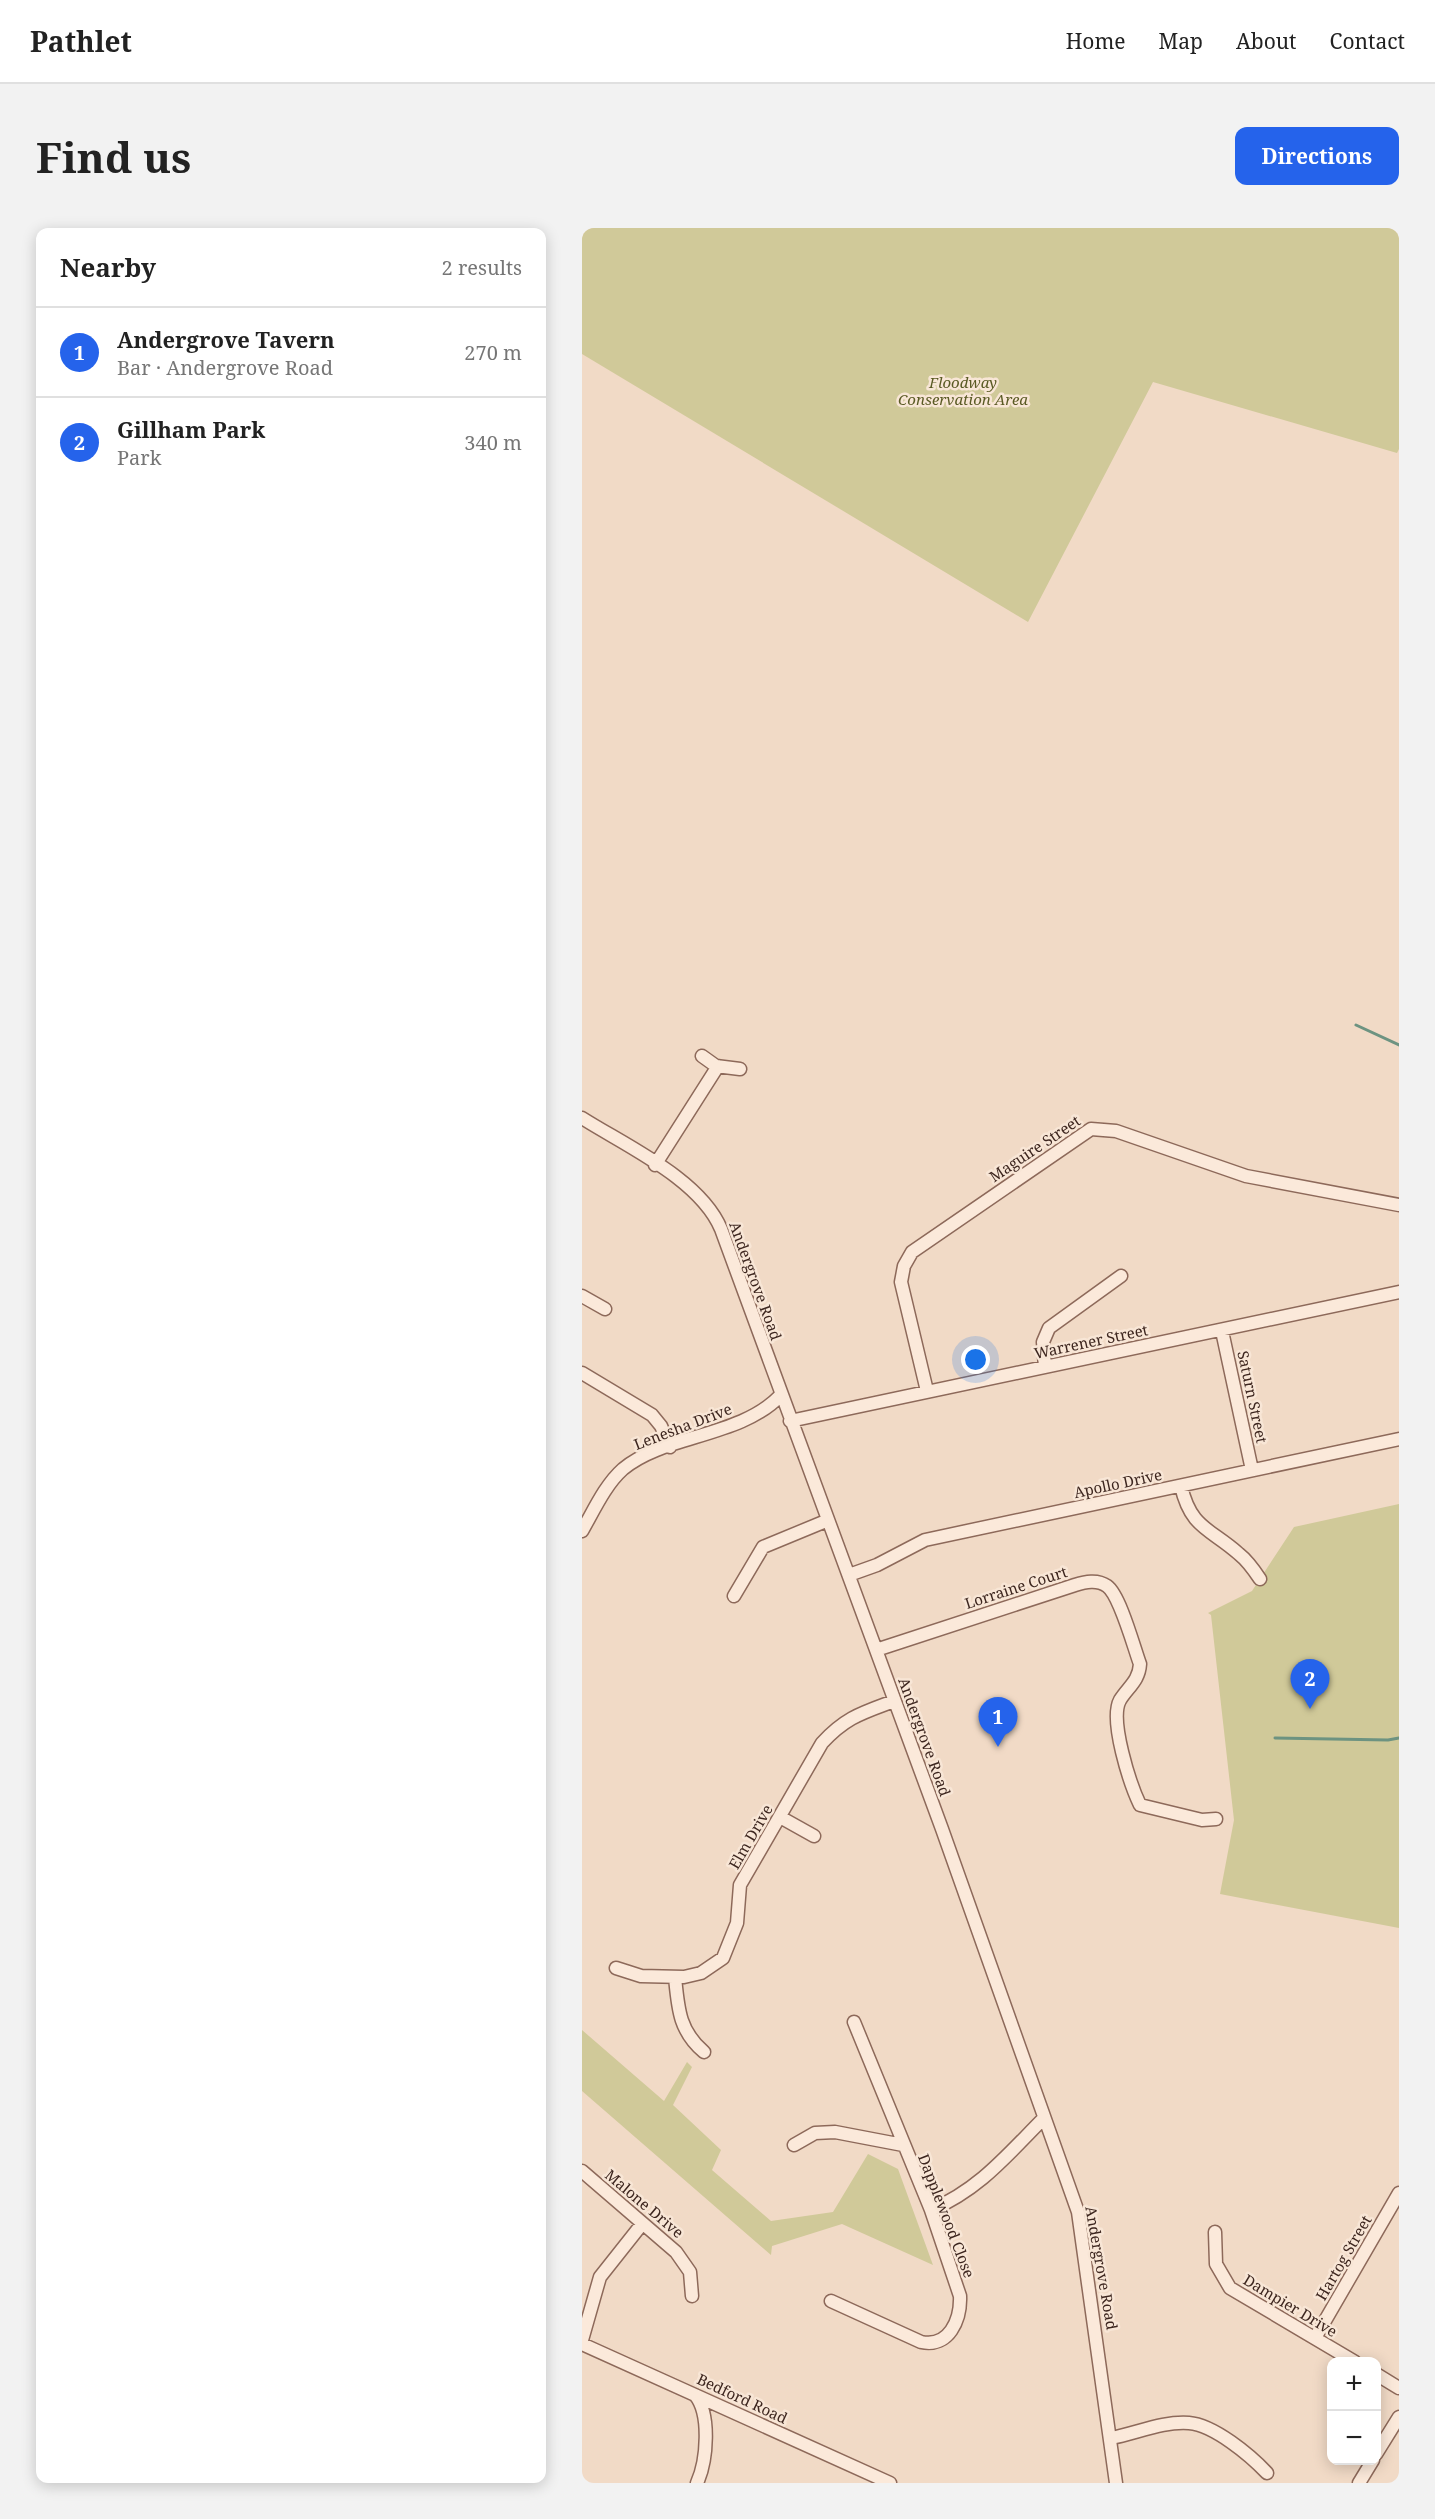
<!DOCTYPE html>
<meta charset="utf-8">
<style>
:root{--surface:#fff;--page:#f2f2f2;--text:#222;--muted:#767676;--line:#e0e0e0;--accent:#2563eb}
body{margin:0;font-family:"Noto Serif",serif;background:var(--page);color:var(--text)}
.controls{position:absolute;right:18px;bottom:18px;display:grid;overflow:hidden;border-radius:12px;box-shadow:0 3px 15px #0003}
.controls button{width:54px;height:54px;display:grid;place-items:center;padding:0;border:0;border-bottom:2px solid var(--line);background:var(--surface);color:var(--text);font:30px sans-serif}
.you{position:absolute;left:394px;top:1132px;width:21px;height:21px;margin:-15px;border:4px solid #fff;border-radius:50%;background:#1a73e8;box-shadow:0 0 0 9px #1a73e833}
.badge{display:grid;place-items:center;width:39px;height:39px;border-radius:50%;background:var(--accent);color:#fff;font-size:20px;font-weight:700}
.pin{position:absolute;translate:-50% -50px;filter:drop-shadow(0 2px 3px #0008)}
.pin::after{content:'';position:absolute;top:32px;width:21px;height:18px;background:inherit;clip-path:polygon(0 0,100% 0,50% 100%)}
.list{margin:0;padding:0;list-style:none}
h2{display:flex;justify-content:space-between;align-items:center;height:78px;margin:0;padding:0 24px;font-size:26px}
h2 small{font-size:20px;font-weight:400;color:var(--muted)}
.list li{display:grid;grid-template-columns:39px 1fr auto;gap:18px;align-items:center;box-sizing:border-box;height:90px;padding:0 24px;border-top:2px solid var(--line)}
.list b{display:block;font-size:22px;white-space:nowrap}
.list p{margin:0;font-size:20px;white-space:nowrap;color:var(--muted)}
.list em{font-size:20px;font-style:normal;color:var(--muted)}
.map{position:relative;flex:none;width:817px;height:2255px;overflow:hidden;border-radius:12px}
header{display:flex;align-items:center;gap:36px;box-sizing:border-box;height:84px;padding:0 30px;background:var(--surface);border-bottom:2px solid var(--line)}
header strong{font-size:28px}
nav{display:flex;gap:33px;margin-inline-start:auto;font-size:21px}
.intro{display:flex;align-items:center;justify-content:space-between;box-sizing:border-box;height:144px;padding:0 36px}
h1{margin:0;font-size:42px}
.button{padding:15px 27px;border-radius:12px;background:var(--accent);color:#fff;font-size:21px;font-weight:700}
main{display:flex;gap:36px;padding:0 36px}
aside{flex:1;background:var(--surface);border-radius:12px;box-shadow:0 3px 15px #0003}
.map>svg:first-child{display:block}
.green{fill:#d0c999}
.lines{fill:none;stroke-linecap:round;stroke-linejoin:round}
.stream{stroke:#6d9381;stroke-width:3}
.minor-casing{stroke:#8d695a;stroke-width:15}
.minor{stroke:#fbe9da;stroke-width:12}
.labels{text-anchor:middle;stroke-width:5;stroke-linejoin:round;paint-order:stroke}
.park-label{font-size:15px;font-style:italic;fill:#5a5a24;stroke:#f8e6d6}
.street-label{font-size:15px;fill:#3d261f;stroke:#f8e6d6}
</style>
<header>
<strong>Pathlet</strong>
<nav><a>Home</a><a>Map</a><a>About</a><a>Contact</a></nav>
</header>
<div class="intro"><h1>Find us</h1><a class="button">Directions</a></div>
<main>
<aside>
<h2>Nearby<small>2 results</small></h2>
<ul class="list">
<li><span class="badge">1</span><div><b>Andergrove Tavern</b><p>Bar · Andergrove Road</p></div><em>270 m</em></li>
<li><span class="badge">2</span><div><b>Gillham Park</b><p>Park</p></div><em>340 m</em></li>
</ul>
</aside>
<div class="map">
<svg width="817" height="2255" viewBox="0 0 817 2255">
<rect width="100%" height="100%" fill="#f1dac6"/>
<path class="green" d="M0,0H817V221L815,225L571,154L446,394L0,126Z
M817,1276V1700L638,1666L652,1592L629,1387L626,1385L670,1363L712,1299Z
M0,1802L82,1873L105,1834L110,1839L91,1877L139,1922L130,1942L189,1993L251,1984L286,1926L316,1941L351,2037L260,1996L190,2018L189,2027L0,1863Z"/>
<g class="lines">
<path class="stream" d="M774,797L817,817
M693,1510L806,1512L817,1510"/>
<defs>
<path id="minor" d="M120,828L134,838L158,841
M0,890C44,918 118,951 139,1001L360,1601L496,1984L534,2255
M73,937L136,838
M0,1068L23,1081
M640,1103L670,1242
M463,1139L461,1114L467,1100L539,1048
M0,1145L70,1187L79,1198L88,1219
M345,1163L319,1054L322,1038L330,1024L509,901L534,903L664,948L817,977
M208,1193L817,1064
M599,1258C609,1301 628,1300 657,1326C666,1333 672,1342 678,1351
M0,1303C12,1282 23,1257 41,1241C83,1206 158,1210 199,1167
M267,1347L295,1337L343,1312L817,1211
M152,1368L181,1319L244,1293
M294,1422L493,1357C503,1354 515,1351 525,1358C538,1367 552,1420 558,1436C557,1453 546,1459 538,1472C527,1492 548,1556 558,1577L620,1592L634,1591
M198,1589L232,1608
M34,1740L59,1748L102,1749L119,1745L141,1730L155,1695L158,1657L240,1515C264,1489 280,1485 312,1473
M93,1749C96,1780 97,1803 122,1824
M212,1917L233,1905L253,1904L321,1917
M0,1943L94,2024L108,2044L110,2068
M349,1982C398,1961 425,1927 462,1890
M633,2004L634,2036L648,2060L773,2134
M249,2073L339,2114C367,2120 379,2092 378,2068L349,1982L272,1794
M733,2110L817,1965
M0,2112L18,2049L60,1996
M0,2116L308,2255
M794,2146L817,2160
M113,2167C129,2186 125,2233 115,2255
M529,2210C555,2205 581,2193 607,2195C632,2197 668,2227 685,2245
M794,2226L817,2189
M777,2255L791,2232"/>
</defs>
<use href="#minor" class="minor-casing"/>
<use href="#minor" class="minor"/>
</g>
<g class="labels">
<g class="park-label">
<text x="381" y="160">Floodway<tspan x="381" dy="17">Conservation Area</tspan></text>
</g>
<g class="street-label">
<text transform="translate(453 921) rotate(-34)" y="5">Maguire Street</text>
<text transform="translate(173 1053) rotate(70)" y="5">Andergrove Road</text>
<text transform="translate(509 1114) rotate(-12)" y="5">Warrener Street</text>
<text transform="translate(670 1169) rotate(78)" y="5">Saturn Street</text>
<text transform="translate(101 1199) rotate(-21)" y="5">Lenesha Drive</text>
<text transform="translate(536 1256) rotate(-12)" y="5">Apollo Drive</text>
<text transform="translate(434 1360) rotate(-18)" y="5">Lorraine Court</text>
<text transform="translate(342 1509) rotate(70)" y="5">Andergrove Road</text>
<text transform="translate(169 1609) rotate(-60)" y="5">Elm Drive</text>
<text transform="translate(62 1976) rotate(40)" y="5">Malone Drive</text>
<text transform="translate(364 1988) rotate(69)" y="5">Dapplewood Close</text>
<text transform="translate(762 2030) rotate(-60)" y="5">Hartog Street</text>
<text transform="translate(519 2040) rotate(80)" y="5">Andergrove Road</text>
<text transform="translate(708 2078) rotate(31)" y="5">Dampier Drive</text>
<text transform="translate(160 2171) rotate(25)" y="5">Bedford Road</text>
</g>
</g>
</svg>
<div class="controls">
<button>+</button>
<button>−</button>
</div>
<div class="you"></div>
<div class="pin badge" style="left:416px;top:1519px">1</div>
<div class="pin badge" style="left:728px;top:1481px">2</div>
</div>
</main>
